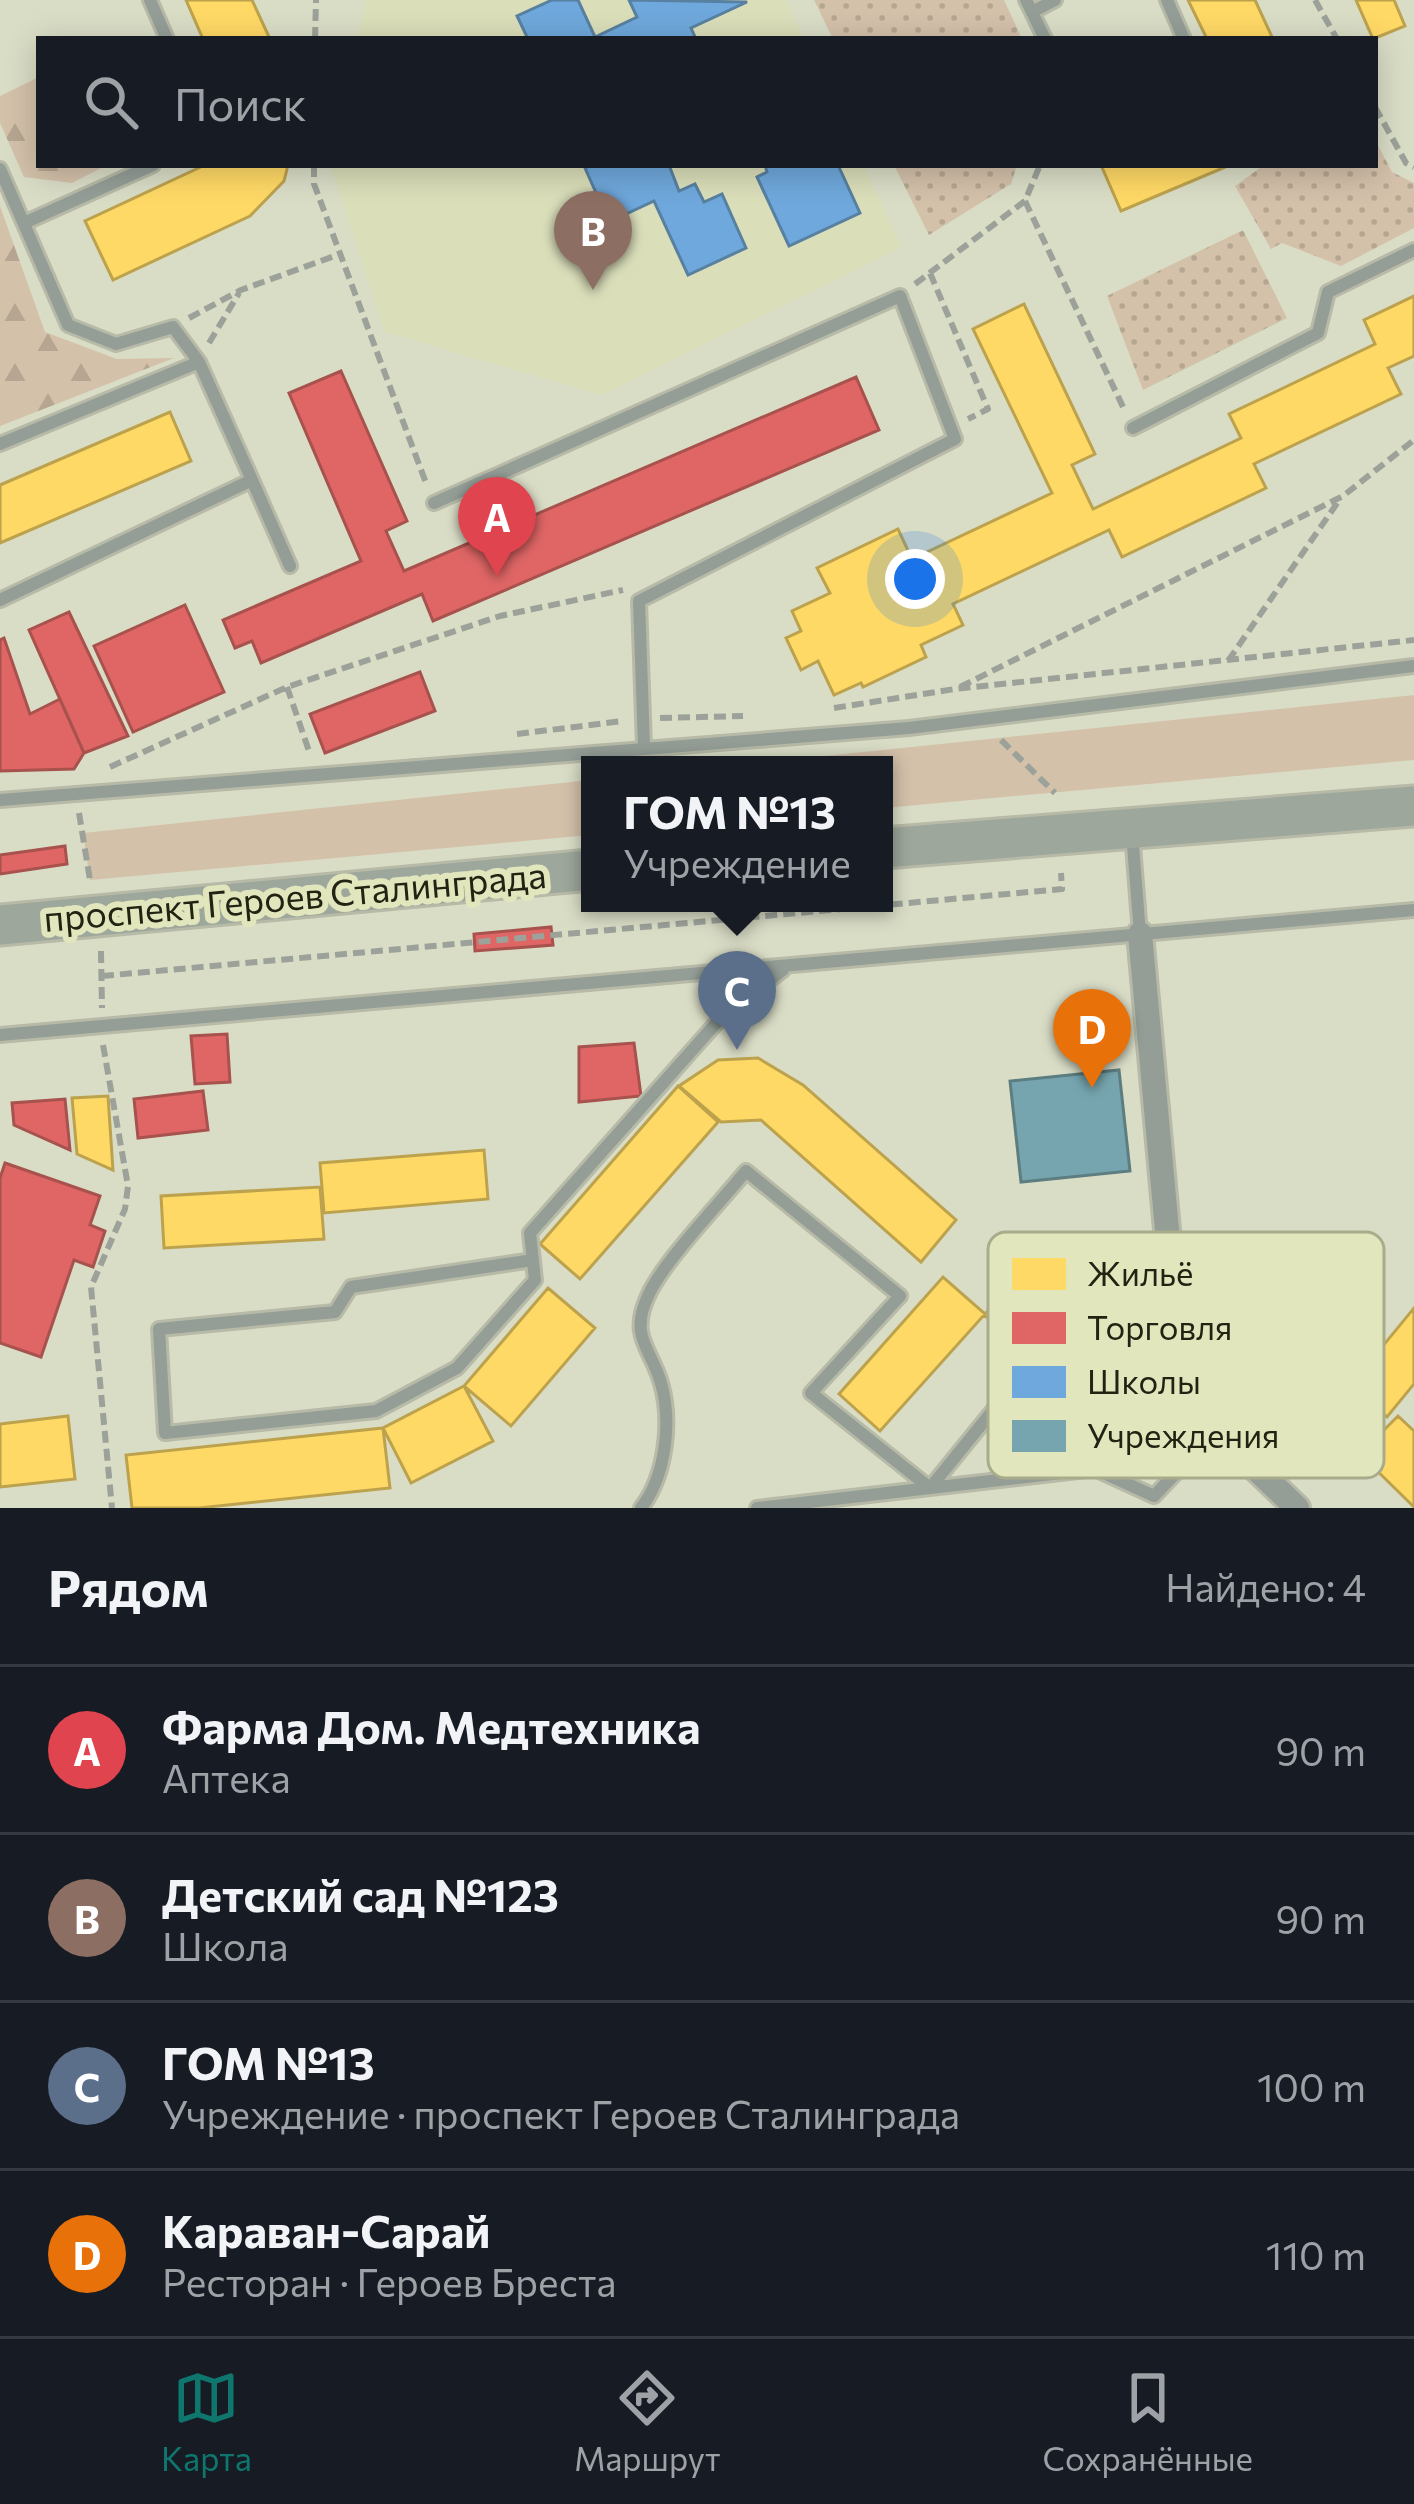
<!DOCTYPE html>
<html lang="ru">
<meta charset="utf-8">
<style>
:root{--surface:#171b24;--page:#242831;--text:#f1f3f6;--muted:#9ea1a6;--line:#363941;--accent:#0f766e}
body{margin:0;font-family:Commissioner,sans-serif;background:var(--page);color:var(--text)}
.you{position:absolute;left:915px;top:579px;width:42px;height:42px;margin:-30px;border:9px solid #fff;border-radius:50%;background:#1a73e8;box-shadow:0 0 0 18px #1a73e833}
.badge{display:grid;place-items:center;width:78px;height:78px;border-radius:50%;background:var(--accent);color:#fff;font-size:39px;font-weight:700}
.pin{position:absolute;translate:-50% -99px;filter:drop-shadow(0 3px 6px #0008)}
.pin::after{content:'';position:absolute;top:63px;width:42px;height:36px;background:inherit;clip-path:polygon(0 0,100% 0,50% 100%)}
.popup{position:absolute;left:581px;top:756px;width:312px;height:156px;box-sizing:border-box;display:grid;place-content:center;border-radius:0px;background:var(--surface);filter:drop-shadow(0 3px 9px #0005);font-size:39px;white-space:nowrap;color:var(--muted)}
.popup b{font-size:45px;color:var(--text)}
.popup::after{content:'';position:absolute;left:50%;top:100%;margin-left:-24px;border:24px solid transparent;border-top-color:var(--surface)}
.list{margin:0;padding:0;list-style:none}
h2{display:flex;justify-content:space-between;align-items:center;height:156px;margin:0;padding:0 48px;font-size:51px}
h2 small{font-size:39px;font-weight:400;color:var(--muted)}
.list li{display:grid;grid-template-columns:78px 1fr auto;gap:36px;align-items:center;box-sizing:border-box;height:168px;padding:0 48px;border-top:3px solid var(--line)}
.list b{display:block;font-size:45px;white-space:nowrap}
.list p{margin:0;font-size:39px;white-space:nowrap;color:var(--muted)}
.list em{font-size:39px;font-style:normal;color:var(--muted)}
.icon{flex:none;width:66px;height:66px;fill:none;stroke:currentColor;stroke-width:2;stroke-linecap:round;stroke-linejoin:round}
.map{position:relative;flex:none;width:1414px;height:1508px;overflow:hidden}
.search{position:absolute;background:var(--surface);box-shadow:0 6px 30px #0003;left:36px;right:36px;top:36px;height:132px;display:flex;align-items:center;gap:30px;box-sizing:border-box;padding:0 42px;border-radius:0px;color:var(--muted);font-size:45px}
.sheet{height:828px;background:var(--surface)}
nav{display:flex;justify-content:space-around;align-items:center;box-sizing:border-box;height:168px;border-top:3px solid var(--line);background:var(--surface);font-size:33px;color:var(--muted)}
nav a{display:grid;justify-items:center;gap:6px}
nav .on{color:var(--accent)}
.map>svg:first-child{display:block}
.built{fill:#dadeb9}
.green{fill:#d4c1aa}
.forest{fill:url(#forest-firs)}
.park{fill:url(#park-dots)}
.homes{fill:#ffd966;stroke:#bda24d;stroke-width:3}
.shops{fill:#e06666;stroke:#a7524d;stroke-width:3}
.schools{fill:#6fa8dc;stroke:#5880a0;stroke-width:3}
.public{fill:#76a5af;stroke:#5d7e80;stroke-width:3}
.lines{fill:none;stroke-linecap:round;stroke-linejoin:round}
.lane-casing{stroke:#b7baa7;stroke-width:18}
.street-casing{stroke:#b7baa7;stroke-width:30}
.primary-casing{stroke:#b7baa7;stroke-width:45}
.path{stroke:#9ca299;stroke-width:6;stroke-dasharray:12 6;stroke-linecap:butt}
.lane{stroke:#949e97;stroke-width:12}
.street{stroke:#949e97;stroke-width:24}
.primary{stroke:#9ea79b;stroke-width:39}
.labels{text-anchor:middle;stroke-width:12;stroke-linejoin:round;paint-order:stroke}
.street-label{font-size:36px;fill:#222313;stroke:#e2e6bd}
.key{fill:#e2e6bd;stroke:#a8ac8a;stroke-width:3}
.key-label{font-size:33px;fill:#222313}
</style>
<div class="map">
<svg width="1414" height="1508" viewBox="0 0 1414 1508">
<defs>
<pattern id="forest-firs" width="22" height="20" patternUnits="userSpaceOnUse" patternTransform="scale(3)"><rect width="22" height="20" fill="#d4c1aa"/><path d="M5 1l3.5 6h-7zM16 11l3.5 6h-7z" fill="#b6a691"/></pattern>
<pattern id="park-dots" width="8" height="8" patternUnits="userSpaceOnUse" patternTransform="scale(3)"><rect width="8" height="8" fill="#d4c1aa"/><path d="M2 2h.1M6 6h.1" fill="none" stroke="#b6a691" stroke-width="1.8" stroke-linecap="round"/></pattern>
</defs>
<rect width="100%" height="100%" fill="#daddc6"/>
<path class="built" d="M366,0H786L804,39H357Z
M330,165H863L902,247L602,395L385,332Z"/>
<path class="green" d="M1414,695V760L884,808V765H737Z
M590,780V835L90,880L83,833Z"/>
<path class="forest" d="M39,77V165H107L72,183L24,177L0,123V96Z
M0,206L45,332L117,359L174,358L0,426Z"/>
<path class="park" d="M814,0H1004L1022,39H833Z
M1375,140L1392,172L1414,183V228L1341,266L1282,243L1271,249L1235,186L1264,165H1375Z
M894,165H1017L1011,184L929,235Z
M1243,230L1287,318L1143,390L1107,296Z"/>
<path class="homes" d="M186,0H252L270,39H203Z
M1188,0H1255L1273,39H1207Z
M1356,0H1394L1405,26L1373,39Z
M205,165H288L284,181L250,216L113,280L85,221Z
M1101,165H1230L1121,211Z
M1414,296V356L1388,368L1401,394L1254,464L1266,488L1122,557L1109,530L953,604L963,625L921,645L926,657L863,687L861,683L834,695L818,661L801,670L786,638L801,631L792,611L830,593L817,568L898,529L912,559L1052,493L973,329L1024,304L1095,454L1072,465L1093,509L1241,438L1229,414L1375,344L1364,320Z
M170,412L191,461L0,543V485Z
M758,1058L803,1085L956,1220L921,1262L761,1120L721,1122L679,1086L718,1060Z
M678,1086L718,1122L580,1279L540,1244Z
M108,1096L113,1170L77,1154L72,1098Z
M484,1150L488,1199L324,1213L320,1163Z
M320,1187L324,1239L164,1248L161,1196Z
M1021,1274L1143,1382L1106,1424L984,1315L880,1431L839,1394L943,1277L985,1314Z
M548,1288L595,1328L511,1426L464,1386Z
M1414,1308V1384L1387,1417L1350,1386Z
M464,1386L493,1441L411,1483L383,1428Z
M68,1416L75,1479L0,1487V1424Z
M1398,1416L1414,1431V1507L1360,1454Z
M383,1428L390,1488L199,1508H132L126,1455Z"/>
<path class="shops" d="M341,371L407,521L386,531L404,571L856,377L879,430L433,621L422,594L261,663L252,641L235,648L223,620L361,561L289,393Z
M185,605L224,692L133,732L94,646Z
M69,612L128,736L84,753L29,630Z
M4,638L30,714L60,699L84,753L74,769L0,771V640Z
M420,672L435,711L325,753L310,714Z
M65,846L67,864L0,874V855Z
M551,927L553,945L475,951L474,934Z
M227,1034L230,1082L195,1084L191,1036Z
M634,1043L641,1096L579,1102V1047Z
M203,1091L208,1130L138,1138L134,1099Z
M65,1099L70,1150L14,1125L12,1103Z
M5,1163L100,1196L90,1225L105,1231L93,1267L74,1260L41,1357L0,1343V1178Z"/>
<path class="schools" d="M552,0H578L595,37L637,17L629,0L747,2L691,28L696,39H528L517,16Z
M591,165H669L679,191L695,184L704,202L722,194L746,248L688,275L654,201L609,222L585,168Z
M765,165H838L860,213L789,246L757,177L767,172Z"/>
<path class="public" d="M1119,1070L1130,1171L1021,1182L1010,1081Z"/>
<g class="lines">
<defs>
<path id="lane" d="M150,0L167,39
M1026,0L1032,12L1055,0
M1167,0L1184,39
M1032,12L1045,39
M0,169L68,325L116,344L173,327L199,362
M24,223L153,165
M1133,428L1318,333L1328,292L1414,250
M0,444L199,362L252,480L0,600
M252,480L290,566
M434,503L900,296L955,439L639,601L644,747
M0,800L909,728L1414,666
M1132,833L1140,934
M0,1035L1414,910
M533,1260L351,1287L335,1312L159,1329L165,1433L376,1411L457,1368L535,1280L530,1233L726,1012L783,970
M641,1508C666,1476 672,1421 661,1383C651,1348 629,1337 648,1296C663,1262 720,1203 746,1171L900,1296L811,1393L930,1488L1008,1392L1095,1469L1154,1496L1216,1431
M757,1508L1095,1469"/>
<path id="street" d="M1140,934L1180,1372L1201,1416L1297,1508"/>
<path id="primary" d="M884,848L1414,806
M0,925L590,870"/>
</defs>
<use href="#lane" class="lane-casing"/>
<use href="#street" class="street-casing"/>
<use href="#primary" class="primary-casing"/>
<path class="path" d="M1315,0L1337,39
M315,39L316,0
M1375,107L1406,163L1414,167
M314,165V184L426,483
M1025,201L1124,409
M930,273L988,409L968,419
M915,284L1025,201L1040,165
M189,318L241,290L340,254
M209,343L239,293
M1228,661L1340,499
M287,687L310,754
M960,687L1343,496L1414,440
M834,708L955,689L1414,640
M660,718L743,716
M517,734L623,721
M1001,740L1055,793
M110,767L287,687L500,616L623,590
M79,813L90,880
M101,951L102,1008
M102,976L1062,889L1061,873
M103,1045L128,1186L125,1209L91,1287L112,1508"/>
<use href="#lane" class="lane"/>
<use href="#street" class="street"/>
<use href="#primary" class="primary"/>
</g>
<g class="labels">
<g class="street-label">
<text transform="translate(295 897) rotate(-5)" y="13">проспект Героев Сталинграда</text>
</g>
</g>
<rect x="988" y="1232" width="396" height="246" rx="18" class="key"/>
<rect x="1012" y="1258" width="54" height="32" fill="#ffd966"/>
<rect x="1012" y="1312" width="54" height="32" fill="#e06666"/>
<rect x="1012" y="1366" width="54" height="32" fill="#6fa8dc"/>
<rect x="1012" y="1420" width="54" height="32" fill="#76a5af"/>
<g class="key-label">
<text x="1087" y="1286">Жильё</text>
<text x="1087" y="1340">Торговля</text>
<text x="1087" y="1394">Школы</text>
<text x="1087" y="1448">Учреждения</text>
</g>
</svg>
<div class="you"></div>
<div class="pin badge" style="left:497px;top:576px;background:#e0444e">A</div>
<div class="pin badge" style="left:593px;top:290px;background:#8d6e63">B</div>
<div class="pin badge" style="left:737px;top:1050px;background:#5c6f8a">C</div>
<div class="popup"><b>ГОМ №13</b>Учреждение</div>
<div class="pin badge" style="left:1092px;top:1088px;background:#e8710a">D</div>
<div class="search"><svg class="icon" aria-label="search" viewBox="0 0 24 24"><circle cx="10" cy="10" r="6"/><path d="M15 15l6 6"/></svg>Поиск</div>
</div>
<section class="sheet">
<h2>Рядом<small>Найдено: 4</small></h2>
<ul class="list">
<li><span class="badge" style="background:#e0444e">A</span><div><b>Фарма Дом. Медтехника</b><p>Аптека</p></div><em>90 m</em></li>
<li><span class="badge" style="background:#8d6e63">B</span><div><b>Детский сад №123</b><p>Школа</p></div><em>90 m</em></li>
<li><span class="badge" style="background:#5c6f8a">C</span><div><b>ГОМ №13</b><p>Учреждение · проспект Героев Сталинграда</p></div><em>100 m</em></li>
<li><span class="badge" style="background:#e8710a">D</span><div><b>Караван-Сарай</b><p>Ресторан · Героев Бреста</p></div><em>110 m</em></li>
</ul>
</section>
<nav>
<a class="on"><svg class="icon" aria-label="map" viewBox="0 0 24 24"><path d="M3 6l6-2 6 2 6-2v14l-6 2-6-2-6 2zM9 4v14M15 6v14"/></svg>Карта</a>
<a><svg class="icon" aria-label="directions" viewBox="0 0 24 24"><path d="M12 3l9 9-9 9-9-9zM9 14v-3h6M13 9l2 2-2 2"/></svg>Маршрут</a>
<a><svg class="icon" aria-label="saved" viewBox="0 0 24 24"><path d="M7 4h10v16l-5-4-5 4z"/></svg>Сохранённые</a>
</nav>
